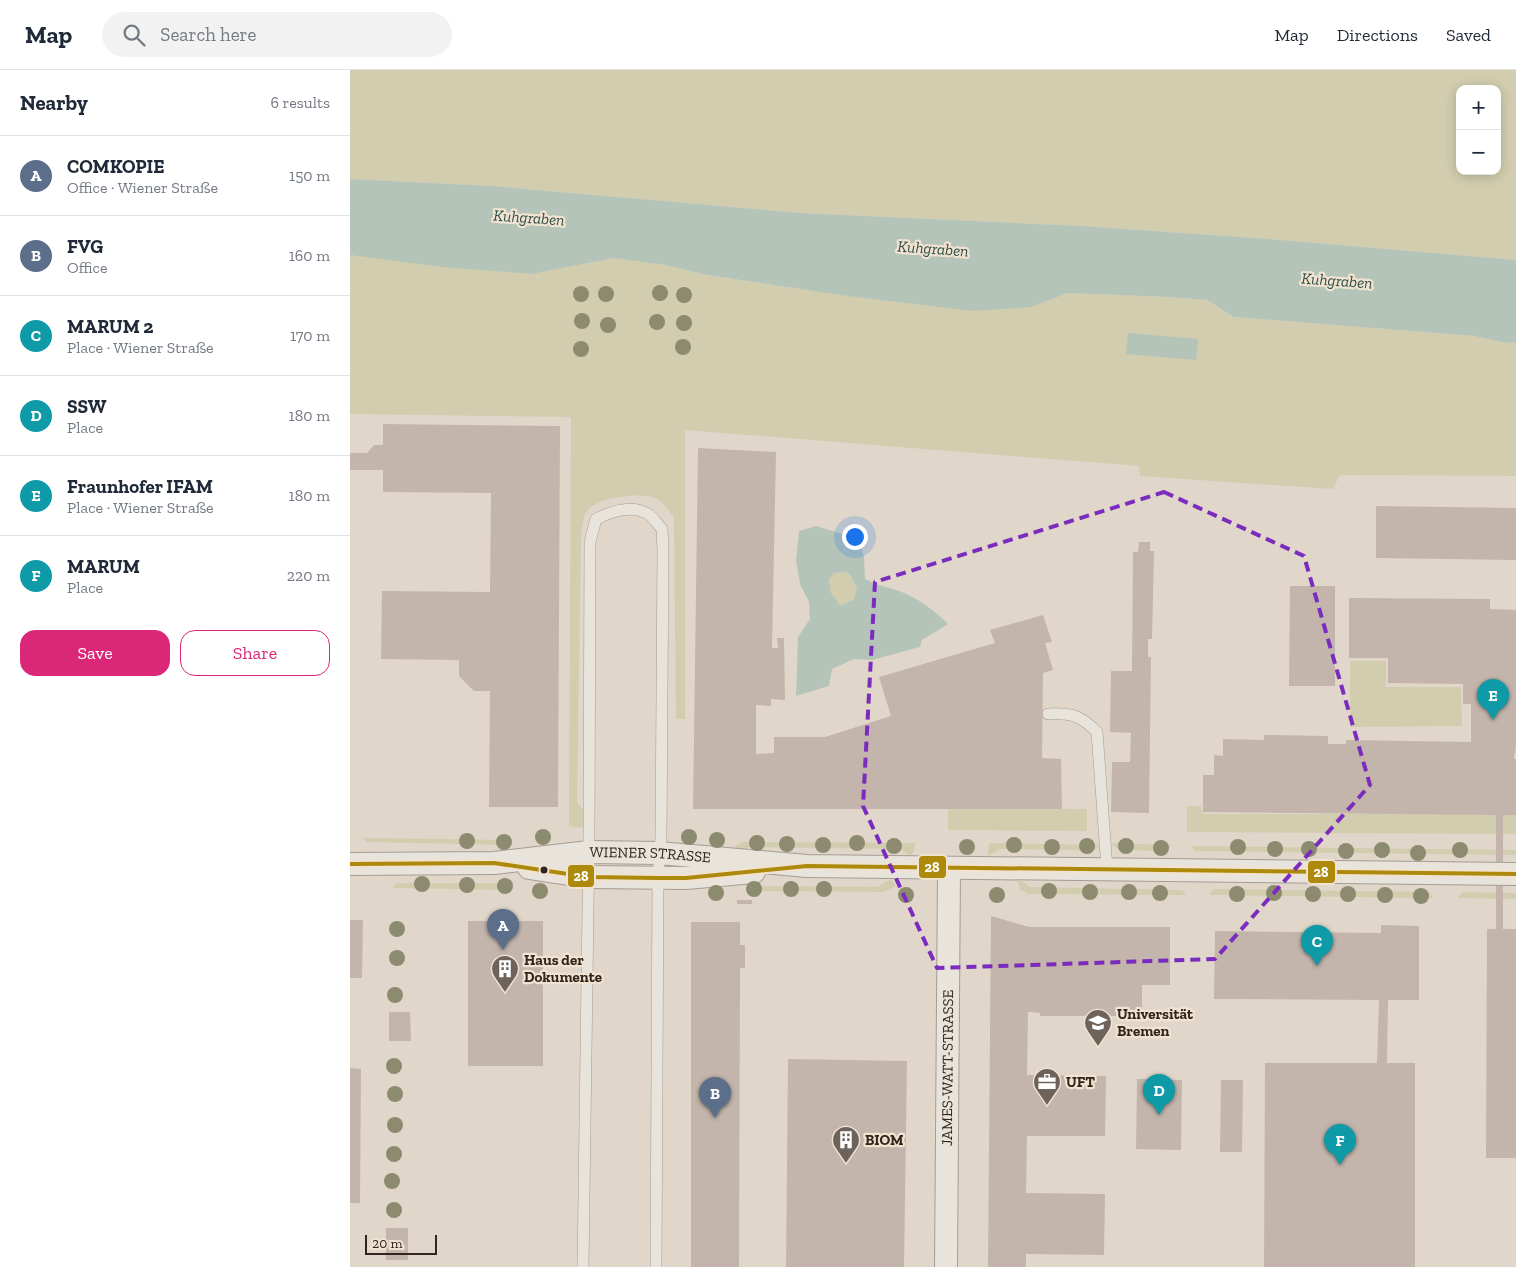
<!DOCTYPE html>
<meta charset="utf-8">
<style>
:root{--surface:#fff;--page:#f2f2f3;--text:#1f2937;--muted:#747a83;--line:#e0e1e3;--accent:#db2777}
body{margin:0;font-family:"Zilla Slab",serif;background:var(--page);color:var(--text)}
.controls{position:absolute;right:15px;top:15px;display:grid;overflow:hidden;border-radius:10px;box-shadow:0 2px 12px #0003}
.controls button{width:45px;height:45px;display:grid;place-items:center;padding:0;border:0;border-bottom:1px solid var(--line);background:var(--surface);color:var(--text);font:25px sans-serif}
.scale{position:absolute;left:15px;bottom:12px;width:72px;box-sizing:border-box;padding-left:5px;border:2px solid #31251d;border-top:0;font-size:14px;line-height:18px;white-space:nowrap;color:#31251d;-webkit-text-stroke:4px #f1e3d0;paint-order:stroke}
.you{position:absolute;left:504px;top:466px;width:18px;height:18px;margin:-12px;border:4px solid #fff;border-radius:50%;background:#1a73e8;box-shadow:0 0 0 8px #1a73e833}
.badge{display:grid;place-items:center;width:32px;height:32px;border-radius:50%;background:var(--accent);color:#fff;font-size:16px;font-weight:700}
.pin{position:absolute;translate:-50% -41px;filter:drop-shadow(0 1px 2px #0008)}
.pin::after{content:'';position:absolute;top:26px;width:18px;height:15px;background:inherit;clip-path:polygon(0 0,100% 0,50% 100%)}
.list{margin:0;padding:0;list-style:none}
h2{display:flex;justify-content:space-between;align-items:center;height:65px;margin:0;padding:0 20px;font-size:21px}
h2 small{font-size:16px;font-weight:400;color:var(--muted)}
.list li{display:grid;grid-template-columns:32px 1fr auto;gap:15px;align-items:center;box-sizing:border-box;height:80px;padding:0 20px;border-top:1px solid var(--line)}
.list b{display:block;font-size:19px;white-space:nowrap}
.list p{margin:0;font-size:16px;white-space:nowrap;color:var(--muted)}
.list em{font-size:16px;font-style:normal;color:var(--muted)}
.actions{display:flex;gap:10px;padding:15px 20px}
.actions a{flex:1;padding:11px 0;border:1px solid var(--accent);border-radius:15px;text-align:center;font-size:18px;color:var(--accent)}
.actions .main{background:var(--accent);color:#fff}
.icon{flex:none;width:28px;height:28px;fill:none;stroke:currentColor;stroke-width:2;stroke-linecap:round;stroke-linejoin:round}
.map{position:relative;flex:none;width:1166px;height:1197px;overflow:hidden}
header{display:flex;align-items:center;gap:30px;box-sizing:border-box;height:70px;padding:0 25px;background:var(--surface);border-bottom:1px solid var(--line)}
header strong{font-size:24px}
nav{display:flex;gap:28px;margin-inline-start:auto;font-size:18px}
.search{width:350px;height:45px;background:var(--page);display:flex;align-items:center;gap:12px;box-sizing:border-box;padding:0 18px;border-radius:28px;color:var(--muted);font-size:19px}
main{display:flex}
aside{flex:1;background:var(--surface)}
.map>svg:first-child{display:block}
.green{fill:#d1cdae;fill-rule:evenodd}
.water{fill:#b5c4b9;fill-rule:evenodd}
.building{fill:#c3b5ab}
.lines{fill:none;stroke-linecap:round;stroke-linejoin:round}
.lane-casing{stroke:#a59c94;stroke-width:12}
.street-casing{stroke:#a59c94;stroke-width:24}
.lane{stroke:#e8e3db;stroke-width:11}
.street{stroke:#e8e3db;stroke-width:22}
.bus-1-casing{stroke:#f1e3d0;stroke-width:8}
.bus-1{stroke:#ad890c;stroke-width:4}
.tree{fill:#8c8b70}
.marked{fill:none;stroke:#7b2cbf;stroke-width:4;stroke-dasharray:10 6;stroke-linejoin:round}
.bus-dot{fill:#31251d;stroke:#f1e3d0;stroke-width:2}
.labels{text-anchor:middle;stroke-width:4.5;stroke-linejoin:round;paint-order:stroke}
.street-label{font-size:15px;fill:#31251d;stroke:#f1e3d0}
.poi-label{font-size:15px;font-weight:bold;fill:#31251d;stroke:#f1e3d0;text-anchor:start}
.water-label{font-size:16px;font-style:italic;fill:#2e504a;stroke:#f1e3d0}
.line-badge{stroke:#f1e3d0;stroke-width:2}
.badge-label{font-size:14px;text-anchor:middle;font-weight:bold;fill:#fff}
</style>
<header>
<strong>Map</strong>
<div class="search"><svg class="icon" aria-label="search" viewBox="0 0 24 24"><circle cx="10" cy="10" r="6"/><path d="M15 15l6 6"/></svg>Search here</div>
<nav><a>Map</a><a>Directions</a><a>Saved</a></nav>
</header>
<main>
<aside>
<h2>Nearby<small>6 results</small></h2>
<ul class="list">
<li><span class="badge" style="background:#5c6f8a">A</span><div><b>COMKOPIE</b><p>Office · Wiener Straße</p></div><em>150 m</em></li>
<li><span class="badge" style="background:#5c6f8a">B</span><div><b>FVG</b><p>Office</p></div><em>160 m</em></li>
<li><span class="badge" style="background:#0f9aa8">C</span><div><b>MARUM 2</b><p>Place · Wiener Straße</p></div><em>170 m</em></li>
<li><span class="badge" style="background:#0f9aa8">D</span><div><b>SSW</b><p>Place</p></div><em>180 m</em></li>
<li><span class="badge" style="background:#0f9aa8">E</span><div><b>Fraunhofer IFAM</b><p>Place · Wiener Straße</p></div><em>180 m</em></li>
<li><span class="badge" style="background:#0f9aa8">F</span><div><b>MARUM</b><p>Place</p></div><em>220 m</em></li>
</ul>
<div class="actions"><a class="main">Save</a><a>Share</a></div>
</aside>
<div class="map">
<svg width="1166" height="1197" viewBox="0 0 1166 1197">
<rect width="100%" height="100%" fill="#e0d7ca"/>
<path class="green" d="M0,0H1166V190L919,169L732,156L450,143L142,116L0,109ZM1110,19H1147V101H1110Z
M0,185L182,204L264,188L315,195L358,205L490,225L681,237L718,223L819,227L857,230L884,247L1124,266L1157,273L1166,272V406L990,405L983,419L790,406L789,396L335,360V649H326L324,447C318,440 313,432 305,428C291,422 243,427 236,443C232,449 232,462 231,469L227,732L233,740V758L219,756L221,347L0,344Z
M495,502L500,505L507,518L504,529L491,536L481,523L479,510L484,503Z
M1000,591H1036V617H1111L1112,656L1000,657Z
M837,736H851L853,744H1166V764L837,762Z
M598,738L737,739V761L598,760Z
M13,768L162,770L161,775L17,772Z
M393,772L565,773V779L561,785H558L551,779L399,777L391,782L385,781V776Z
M639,773L750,775L745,780L650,779L638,786Z
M760,773L821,775L816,781L769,780Z
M841,776L1166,780V785L845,781Z
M541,809L546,816L533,822L410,821L398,816L528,817Z
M667,811H672L680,817L832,820L836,825L678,824L670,819Z
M47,813H161L160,820L43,818Z
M863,819L1079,822L1083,828L859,825Z
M1113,822L1166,823V829L1107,828Z"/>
<path class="water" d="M0,109L142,116L450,143L732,156L919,169L1166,190V272L1157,273L1124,266L884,247L857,230L819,227L718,223L681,237L622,241L490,225L358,205L315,195L264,188L182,204L92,197L0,185Z
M778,263L848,269L846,290L776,284Z
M466,456L509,469L514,487L515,509C526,515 537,517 549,521C568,528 584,540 598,554L572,570L570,577L522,590L504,589L482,599L479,616L446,626L448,567L460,549L459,532L450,514L446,490L449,461ZM495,502L500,505L507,518L504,529L491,536L481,523L479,510L484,503Z"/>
<path class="building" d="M33,354L210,356L208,737H139L140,621H124L109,606V590L31,589L32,521L140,522L141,423L33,422V400H0V383H17L24,375H33Z
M348,378L426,382L422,578H428L427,568H434L435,630L421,629V636L406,635V684L424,683V667H475L541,646L529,607L645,573L640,560L693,545L702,572L695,573L703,600L693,603L692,688L711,689L712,739H343Z
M1026,436L1166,438V490L1026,488Z
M789,472H800V481H804L802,569H798V587H801L799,743L761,742L762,692H780L781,663L760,662L761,601H782L783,482H788Z
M940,516H985V616H939Z
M999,528L1140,529V539L1166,540V675L1164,689H1166V745H1153V859H1166V1088H1136L1137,859H1146V745L853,742V705H864V685L873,686V669L914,670V665L978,666V674H996V670L1121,672V634H1113V614L1038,613V588H999Z
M387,830H402V834H387Z
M641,846L679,857H820V915H792V946H690V943L678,942L677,1005L756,1006L755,1066H677L676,1123L755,1124L754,1185L676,1184V1197H638Z
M0,850H13L12,908H0Z
M118,851H193V996H118Z
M341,852H390V875H395V898H390L389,1197H341Z
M1031,855L1069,856V930H1038L1037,993H1065V1197H914L915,993H1027L1029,930L864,929L865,861L1031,863Z
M39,942H60L61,971H39Z
M438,989L557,991L554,1197H436Z
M0,998L11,999L10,1133H0Z
M787,1009L832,1010L831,1080L786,1079Z
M871,1010H893L892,1082H870Z
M36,1158H58V1190H36Z"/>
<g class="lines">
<defs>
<path id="lane" d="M698,644C722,643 730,645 747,662L757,799
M233,1197L239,767L240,472L246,449C260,442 282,434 298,444C303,447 308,455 312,459L313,480L311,767L308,808L306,1197"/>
<g id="street">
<path id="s1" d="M0,794L144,793L239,782L309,783L457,796L1166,804"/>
<path d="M179,798L238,807L336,808L404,802"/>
<path id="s2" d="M596,1197L599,799"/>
</g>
</defs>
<use href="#lane" class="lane-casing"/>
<use href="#street" class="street-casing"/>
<use href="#lane" class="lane"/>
<use href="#street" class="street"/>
<defs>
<path id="bus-1" d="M0,794L144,793L238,807L308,808H336L457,796L1166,804"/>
</defs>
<use href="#bus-1" class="bus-1-casing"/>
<use href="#bus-1" class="bus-1"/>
</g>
<g class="tree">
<circle cx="310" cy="223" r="8"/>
<circle cx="231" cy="224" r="8"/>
<circle cx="256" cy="224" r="8"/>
<circle cx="334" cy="225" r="8"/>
<circle cx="232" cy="251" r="8"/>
<circle cx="307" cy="252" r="8"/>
<circle cx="334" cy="253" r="8"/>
<circle cx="258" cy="255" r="8"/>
<circle cx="333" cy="277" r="8"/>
<circle cx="231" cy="279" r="8"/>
<circle cx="193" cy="767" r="8"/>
<circle cx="339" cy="767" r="8"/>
<circle cx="367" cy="770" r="8"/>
<circle cx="117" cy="771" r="8"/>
<circle cx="154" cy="772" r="8"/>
<circle cx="407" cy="773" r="8"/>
<circle cx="507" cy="773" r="8"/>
<circle cx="437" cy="774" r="8"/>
<circle cx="473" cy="775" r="8"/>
<circle cx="664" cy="775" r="8"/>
<circle cx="544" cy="776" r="8"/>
<circle cx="737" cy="776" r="8"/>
<circle cx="776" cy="776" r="8"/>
<circle cx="617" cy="777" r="8"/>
<circle cx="702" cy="777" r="8"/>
<circle cx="888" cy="777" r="8"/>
<circle cx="811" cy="778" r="8"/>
<circle cx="925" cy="779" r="8"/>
<circle cx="959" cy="779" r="8"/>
<circle cx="1032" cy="780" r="8"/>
<circle cx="1110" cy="780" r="8"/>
<circle cx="996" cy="781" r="8"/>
<circle cx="1068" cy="783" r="8"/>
<circle cx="72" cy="814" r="8"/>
<circle cx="117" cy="815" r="8"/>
<circle cx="155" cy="816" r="8"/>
<circle cx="404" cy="819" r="8"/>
<circle cx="441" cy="819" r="8"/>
<circle cx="474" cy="819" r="8"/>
<circle cx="190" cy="821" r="8"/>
<circle cx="699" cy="821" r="8"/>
<circle cx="740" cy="822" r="8"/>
<circle cx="779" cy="822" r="8"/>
<circle cx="366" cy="823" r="8"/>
<circle cx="810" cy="823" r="8"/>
<circle cx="924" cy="823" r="8"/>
<circle cx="887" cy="824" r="8"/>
<circle cx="963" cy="824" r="8"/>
<circle cx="998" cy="824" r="8"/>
<circle cx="556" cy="825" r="8"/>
<circle cx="647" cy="825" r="8"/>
<circle cx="1035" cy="825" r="8"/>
<circle cx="1071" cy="826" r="8"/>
<circle cx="47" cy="859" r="8"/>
<circle cx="47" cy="888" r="8"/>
<circle cx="45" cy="925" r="8"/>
<circle cx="44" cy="996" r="8"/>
<circle cx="45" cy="1024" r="8"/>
<circle cx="45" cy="1055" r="8"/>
<circle cx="44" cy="1084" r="8"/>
<circle cx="42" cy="1111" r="8"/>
<circle cx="44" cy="1140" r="8"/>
</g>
<path class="marked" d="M814,422L954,486L1020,715L865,889L587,898L513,736L525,512Z"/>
<defs>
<symbol id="building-pin" viewBox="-11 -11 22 30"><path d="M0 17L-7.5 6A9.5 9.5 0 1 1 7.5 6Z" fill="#6e635a" stroke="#f1e3d0"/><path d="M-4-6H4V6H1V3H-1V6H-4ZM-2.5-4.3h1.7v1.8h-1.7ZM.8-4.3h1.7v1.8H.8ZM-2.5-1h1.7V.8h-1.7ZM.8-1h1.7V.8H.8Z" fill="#fff"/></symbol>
<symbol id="university-pin" viewBox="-11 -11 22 30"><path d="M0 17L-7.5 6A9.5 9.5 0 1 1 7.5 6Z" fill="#6e635a" stroke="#f1e3d0"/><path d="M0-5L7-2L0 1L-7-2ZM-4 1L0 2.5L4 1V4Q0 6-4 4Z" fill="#fff"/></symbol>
<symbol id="office-pin" viewBox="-11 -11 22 30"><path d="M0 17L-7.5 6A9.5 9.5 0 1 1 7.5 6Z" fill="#6e635a" stroke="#f1e3d0"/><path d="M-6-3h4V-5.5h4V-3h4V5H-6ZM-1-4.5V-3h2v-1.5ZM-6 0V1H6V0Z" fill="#fff"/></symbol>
</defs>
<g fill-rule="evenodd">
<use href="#building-pin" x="139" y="883" width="32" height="43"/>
<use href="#university-pin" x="732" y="937" width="32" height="43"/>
<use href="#office-pin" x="681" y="996" width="32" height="43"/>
<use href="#building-pin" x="480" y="1054" width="32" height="43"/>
</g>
<circle class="bus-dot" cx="194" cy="800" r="4.5"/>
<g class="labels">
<g class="street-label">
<text dy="5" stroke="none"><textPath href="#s1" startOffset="301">WIENER STRASSE</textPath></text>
<text dy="5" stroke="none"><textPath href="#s2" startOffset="199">JAMES-WATT-STRASSE</textPath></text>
</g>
<g class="poi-label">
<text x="174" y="895">Haus der<tspan x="174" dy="17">Dokumente</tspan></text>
<text x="767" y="949">Universität<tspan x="767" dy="17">Bremen</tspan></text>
<text x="716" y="1017">UFT</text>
<text x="515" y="1075">BIOM</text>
</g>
<g class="water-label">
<text transform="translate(179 147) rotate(4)" y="6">Kuhgraben</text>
<text transform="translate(583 178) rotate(4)" y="6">Kuhgraben</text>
<text transform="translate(987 210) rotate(4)" y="6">Kuhgraben</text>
</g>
</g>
<g class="line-badge">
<rect x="568" y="785" width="29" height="24" rx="5" fill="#ad890c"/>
<rect x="957" y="790" width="29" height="24" rx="5" fill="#ad890c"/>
<rect x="217" y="794" width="28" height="24" rx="5" fill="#ad890c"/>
</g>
<g class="badge-label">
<text x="582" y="802">28</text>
<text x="971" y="807">28</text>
<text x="231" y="811">28</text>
</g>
</svg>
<div class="controls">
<button>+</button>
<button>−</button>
</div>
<div class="scale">20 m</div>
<div class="you"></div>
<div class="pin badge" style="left:153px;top:880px;background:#5c6f8a">A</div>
<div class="pin badge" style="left:365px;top:1048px;background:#5c6f8a">B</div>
<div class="pin badge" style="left:967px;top:896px;background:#0f9aa8">C</div>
<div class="pin badge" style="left:809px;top:1045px;background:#0f9aa8">D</div>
<div class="pin badge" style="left:1143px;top:650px;background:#0f9aa8">E</div>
<div class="pin badge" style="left:990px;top:1095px;background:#0f9aa8">F</div>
</div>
</main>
